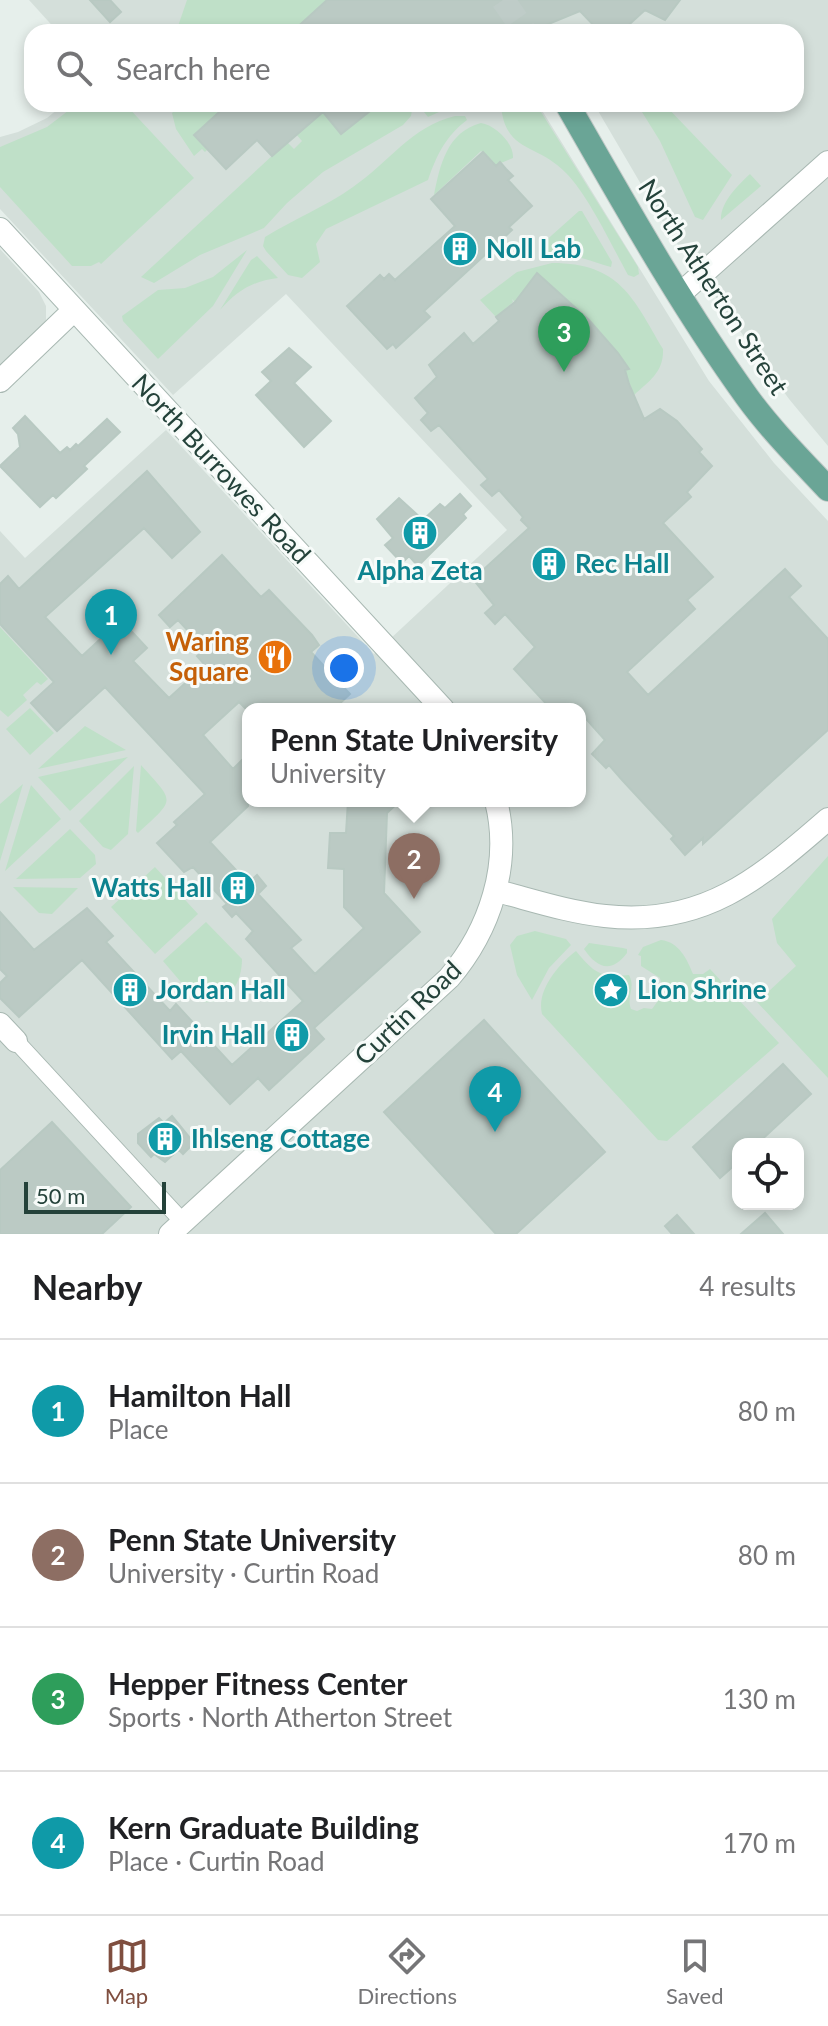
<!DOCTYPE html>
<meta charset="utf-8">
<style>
:root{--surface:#fff;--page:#f6f6f6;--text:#202124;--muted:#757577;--line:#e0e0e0;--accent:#7f4e3f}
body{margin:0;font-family:Lato,sans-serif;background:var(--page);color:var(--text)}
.controls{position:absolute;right:24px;bottom:24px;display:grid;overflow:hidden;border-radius:16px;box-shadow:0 4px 12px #0003}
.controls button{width:72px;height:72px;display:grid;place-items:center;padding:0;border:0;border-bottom:2px solid var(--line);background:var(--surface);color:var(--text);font:40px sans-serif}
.scale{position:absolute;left:24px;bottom:20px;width:142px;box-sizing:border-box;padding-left:8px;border:4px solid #24423a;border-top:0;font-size:22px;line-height:28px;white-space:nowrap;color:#24423a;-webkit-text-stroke:6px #f7fbf9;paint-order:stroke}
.you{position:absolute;left:344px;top:668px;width:28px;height:28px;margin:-20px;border:6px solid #fff;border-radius:50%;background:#1a73e8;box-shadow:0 0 0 12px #1a73e833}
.badge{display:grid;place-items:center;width:52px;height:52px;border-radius:50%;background:var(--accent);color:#fff;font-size:26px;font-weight:700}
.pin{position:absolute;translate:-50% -66px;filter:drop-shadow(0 2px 4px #0008)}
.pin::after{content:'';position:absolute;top:42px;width:28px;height:24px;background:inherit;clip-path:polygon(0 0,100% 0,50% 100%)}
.popup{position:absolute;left:242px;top:703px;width:344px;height:104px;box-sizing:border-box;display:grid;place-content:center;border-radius:16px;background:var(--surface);filter:drop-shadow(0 2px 6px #0005);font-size:26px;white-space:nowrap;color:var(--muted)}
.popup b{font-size:30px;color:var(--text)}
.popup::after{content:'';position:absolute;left:50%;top:100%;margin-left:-16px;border:16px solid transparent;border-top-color:var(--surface)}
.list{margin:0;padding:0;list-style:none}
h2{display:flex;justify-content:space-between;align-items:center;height:104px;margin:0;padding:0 32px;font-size:34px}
h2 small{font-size:26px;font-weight:400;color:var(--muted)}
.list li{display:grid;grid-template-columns:52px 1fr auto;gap:24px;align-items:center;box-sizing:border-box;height:144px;padding:0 32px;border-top:2px solid var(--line)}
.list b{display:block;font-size:30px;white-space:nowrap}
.list p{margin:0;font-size:26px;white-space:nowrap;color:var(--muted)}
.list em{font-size:26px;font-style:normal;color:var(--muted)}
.icon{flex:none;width:44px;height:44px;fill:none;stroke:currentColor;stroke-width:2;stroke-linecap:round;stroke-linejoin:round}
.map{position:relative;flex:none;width:828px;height:1234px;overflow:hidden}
.search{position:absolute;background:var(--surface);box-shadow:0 4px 12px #0003;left:24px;right:24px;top:24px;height:88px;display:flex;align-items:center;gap:20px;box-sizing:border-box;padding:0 28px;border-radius:24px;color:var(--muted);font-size:30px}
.sheet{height:680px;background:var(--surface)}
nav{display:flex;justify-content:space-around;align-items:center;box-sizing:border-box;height:112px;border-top:2px solid var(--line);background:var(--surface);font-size:22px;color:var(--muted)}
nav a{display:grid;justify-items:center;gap:4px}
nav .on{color:var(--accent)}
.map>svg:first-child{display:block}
.built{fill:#d4dfda;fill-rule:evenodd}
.green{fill:#bfe0c8}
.building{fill:#bbcac4;stroke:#b8c9c2;stroke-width:2}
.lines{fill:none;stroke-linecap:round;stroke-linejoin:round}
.primary-tunnel{stroke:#bfccc8;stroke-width:24;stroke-dasharray:24 12;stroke-linecap:butt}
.pedestrian-casing{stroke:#a8b8b2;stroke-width:18}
.minor-casing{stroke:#a8b8b2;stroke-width:24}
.primary-casing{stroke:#c2cac8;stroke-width:26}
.pedestrian{stroke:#fff;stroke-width:16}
.minor{stroke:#fff;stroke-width:22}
.primary{stroke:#6aa596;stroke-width:24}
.labels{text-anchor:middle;stroke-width:6;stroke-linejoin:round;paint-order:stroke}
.culture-label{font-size:26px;font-weight:bold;fill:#0d838f;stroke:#f7fbf9;text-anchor:start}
.street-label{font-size:26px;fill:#24423a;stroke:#f7fbf9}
.food-label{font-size:26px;font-weight:bold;fill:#c56008;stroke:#f7fbf9;text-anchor:end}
</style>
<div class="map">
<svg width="828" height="1234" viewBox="0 0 828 1234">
<rect width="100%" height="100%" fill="#e6efeb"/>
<path class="built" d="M29,0H473L494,32H58Z
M529,0H828V446L789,399L669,232L594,104H796V32H550Z
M64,104H538L709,381L774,463L828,521V1234H0V531L25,558L166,430L374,654L507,530L286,294L173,395L0,209V137L18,132L47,118ZM248,709H580V801H248ZM738,1144H798V1204H738Z
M0,249L39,292L46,306V320L41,334L0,372Z"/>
<path class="green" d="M187,0H327L292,32H176Z
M77,104H125L194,178L101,264L99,262L91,266H72L0,187V147L47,127Z
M181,104H217L222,110L195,135L207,150L205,152L202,149L194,156L176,129L172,113Z
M381,104H413L411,116L403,125L323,172L287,203L264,228L200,255L154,283L141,277L287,142L294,149L302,141L296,134L323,112L341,133Z
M425,104H492L486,111L450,107L428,117L424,112Z
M501,104H536L638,267L639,274L634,277L628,275C612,246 588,195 566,173C538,143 504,153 501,104Z
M637,104H664L732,175L703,220L695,217L660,141Z
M455,116H465L467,120C446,136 437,154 428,180L326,229L316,244L320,262L302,278L288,275L266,251L263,246L265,237C294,219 325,207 353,187C388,163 412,126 455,116Z
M481,123C495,125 514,143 513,158L496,165L481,151L434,195C440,165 447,132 481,123Z
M750,174L761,186L721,220C720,203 738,185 750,174Z
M579,211H582L612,262L611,267C588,261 569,251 544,255L539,252L542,244Z
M247,250L213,306L158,359L123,321L122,316L158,290L185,288L213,277Z
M257,256L278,278C252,281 237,291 220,310L251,260Z
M552,263C620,263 633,298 663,349C664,372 649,381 634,395L625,371L628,368C605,331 570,302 537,273L528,285L531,290L516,303L512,299L513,302L496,317L480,300L517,272Z
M0,627L48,679L41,685L37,682L23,695L27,700L8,717L0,710Z
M30,708L54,733L30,755L6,729Z
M85,726L126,750L38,769Z
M128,757L70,811L38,777Z
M141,765C175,803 176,798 138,833L136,831Z
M134,766L128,834L111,850L103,847L79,821Z
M23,784L0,861V804Z
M31,785L61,819L5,871Z
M70,829L95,855L96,864L80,878L16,879Z
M828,856V1078L757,1002L796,966L777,943L772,919Z
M155,867L198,914L155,954L111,907Z
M13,887L78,888L52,914L39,913Z
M206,922L242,959C242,986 226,1008 197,1001L163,961Z
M535,931L566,939L571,945L549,968L532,1000L517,975L510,945L517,936Z
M661,940C679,942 687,959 693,974H703L710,969L779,1043L667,1141L658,1140L542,1014C536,990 559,964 576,951C594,973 601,978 629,975C636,988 626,996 631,1009L637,1011L644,1008L652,1009L663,994L660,978L641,966V956L638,955L643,947Z
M589,943L623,948L627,949V953C611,974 597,968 584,949Z"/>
<path class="building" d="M90,0H110L121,12L110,22Z
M327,0H680L665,20L645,10L621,32H600L580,11L529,32H292Z
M228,104H379L341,134L323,112L272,156L257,140L226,169L194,135Z
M483,152L496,166L500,162L506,169L513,176L508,180L532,206L509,227L512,230L424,311L430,317L396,348L393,344L387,349L347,306L380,275L384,279L389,274L395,280L455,226L431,199Z
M537,273L589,320L618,353L629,369L625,370L629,384L644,419L660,409L677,421L702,449L699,452L712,466L687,492L691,497L663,523L713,577L687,600L695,609L627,672L648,695L785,569L801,586L789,597L828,639V730L703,844V838L685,855L671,839L674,836L623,781L609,765L606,768L592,754L605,740L580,712V709H551L514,669L535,647L505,614L495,624L485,613L494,605L473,579L529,528L521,520L523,517L499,490L492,496L481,485L488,479L439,425L431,431L421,420L428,413L415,398L437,377L429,365L464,333L473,344L499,321L496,317L515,302Z
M289,348L311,367L294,383L331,421L304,447L256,395L271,381L262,372Z
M25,416L60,453L67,447L70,450L76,444L78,446L107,419L120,432L84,466L87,469L56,498L53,495L40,507L0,466L20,447L18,434L13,428Z
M147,471L200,532L172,558L144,528L45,617L82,656L121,620L147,648L133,661L169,698L205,665L197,656L205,649L178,620L170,627L159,615L222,555L261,597L269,590L312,635L319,645L311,652L350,694L334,709H246L239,702L203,735L233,769L248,754V806L210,842L248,883L257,875L266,886L258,894L301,940L291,948L315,974L364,928L344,907V869L328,868L330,833H346L348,801H400L387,813L384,893L420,932L314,1028L324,1039L269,1090L258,1078L230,1104L181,1051L172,1059L82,960L19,1017L0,998V983L7,976L0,969V912L34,950L87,908L113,936L106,942L170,1011L176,1004L232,1065L303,1001L246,939L253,931L236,913L232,917L223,907L227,904L193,867L184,872L157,843L177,825L174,822L205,794L105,687L57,731L55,729L31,703L54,682L0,624V584L8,576L19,589Z
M460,494L471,506L463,514L466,518L418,566L409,556L402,563L385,545L393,538L377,519L399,498L423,520L440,504L445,508Z
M484,1020L605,1152L516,1234H496L384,1112Z
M783,1064L811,1094L757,1144H738V1162L720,1178L693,1147Z
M172,1116L194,1143L183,1154L179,1150L177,1151L165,1162L154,1154L151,1157L138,1143V1134L159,1118L164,1123Z
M52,1122L131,1207L102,1234H0V1170Z
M765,1213L783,1234H741Z
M677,1215L694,1234H672L665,1226Z"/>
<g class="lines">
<path class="primary-tunnel" d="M503,0L525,32"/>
<defs>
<path id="pedestrian" d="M16,1041L183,1222"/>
<path id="minor" d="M0,229L443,709
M680,294L828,162
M0,381L74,310
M497,891C532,900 568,912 605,916C703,927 759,879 828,819
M0,1024L16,1041
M170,1234L449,978C490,930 512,864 496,801"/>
<path id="primary" d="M567,104C624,203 680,304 747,397C771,430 800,459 828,489"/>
</defs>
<use href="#pedestrian" class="pedestrian-casing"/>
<use href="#minor" class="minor-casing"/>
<use href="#primary" class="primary-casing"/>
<use href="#pedestrian" class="pedestrian"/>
<use href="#minor" class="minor"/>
<use href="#primary" class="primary"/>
</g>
<defs>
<symbol id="building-disc" viewBox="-11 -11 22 22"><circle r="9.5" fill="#0f9aa8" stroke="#f7fbf9"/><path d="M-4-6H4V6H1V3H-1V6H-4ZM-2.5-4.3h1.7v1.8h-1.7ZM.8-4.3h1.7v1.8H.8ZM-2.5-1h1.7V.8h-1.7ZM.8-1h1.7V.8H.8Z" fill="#fff"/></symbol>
<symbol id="restaurant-disc" viewBox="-11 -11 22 22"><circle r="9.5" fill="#e8710a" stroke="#f7fbf9"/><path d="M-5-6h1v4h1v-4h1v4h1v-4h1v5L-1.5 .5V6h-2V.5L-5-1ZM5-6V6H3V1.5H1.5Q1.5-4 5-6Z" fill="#fff"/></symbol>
<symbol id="sight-disc" viewBox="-11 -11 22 22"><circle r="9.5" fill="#0f9aa8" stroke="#f7fbf9"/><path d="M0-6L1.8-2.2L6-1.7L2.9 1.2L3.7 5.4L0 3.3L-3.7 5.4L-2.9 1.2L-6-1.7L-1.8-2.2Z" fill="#fff"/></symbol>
</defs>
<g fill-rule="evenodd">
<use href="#building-disc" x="440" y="229" width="40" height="40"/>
<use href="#building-disc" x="400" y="513" width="40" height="40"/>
<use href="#building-disc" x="529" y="544" width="40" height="40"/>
<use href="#restaurant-disc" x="255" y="637" width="40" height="40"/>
<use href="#building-disc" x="218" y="868" width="40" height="40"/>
<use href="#building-disc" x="110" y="970" width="40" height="40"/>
<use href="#sight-disc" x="591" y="970" width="40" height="40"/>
<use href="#building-disc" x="272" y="1015" width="40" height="40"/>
<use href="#building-disc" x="145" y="1119" width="40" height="40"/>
</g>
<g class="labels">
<g class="culture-label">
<text x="486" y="258">Noll Lab</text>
<text x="575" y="573">Rec Hall</text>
<text x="420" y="580" text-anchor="middle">Alpha Zeta</text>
<text x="212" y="897" text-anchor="end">Watts Hall</text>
<text x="156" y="999">Jordan Hall</text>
<text x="637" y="999">Lion Shrine</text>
<text x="266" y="1044" text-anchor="end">Irvin Hall</text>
<text x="191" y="1148">Ihlseng Cottage</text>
</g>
<g class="street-label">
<text transform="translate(713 287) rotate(57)" y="9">North Atherton Street</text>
<text transform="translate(221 469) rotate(47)" y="9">North Burrowes Road</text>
<text transform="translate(408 1013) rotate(-44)" y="9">Curtin Road</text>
</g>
<g class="food-label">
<text x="249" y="651">Waring<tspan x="249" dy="30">Square</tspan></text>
</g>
</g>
</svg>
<div class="controls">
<button><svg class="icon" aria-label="locate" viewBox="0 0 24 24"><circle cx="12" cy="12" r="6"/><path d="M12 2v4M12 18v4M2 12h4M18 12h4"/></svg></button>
</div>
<div class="scale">50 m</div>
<div class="you"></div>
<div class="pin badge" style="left:111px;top:655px;background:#0f9aa8">1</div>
<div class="pin badge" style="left:414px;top:899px;background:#8d6e63">2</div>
<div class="popup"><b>Penn State University</b>University</div>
<div class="pin badge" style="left:564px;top:372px;background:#2e9e5b">3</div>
<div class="pin badge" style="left:495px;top:1132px;background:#0f9aa8">4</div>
<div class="search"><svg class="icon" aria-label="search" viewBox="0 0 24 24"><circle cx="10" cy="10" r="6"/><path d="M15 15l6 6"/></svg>Search here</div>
</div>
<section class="sheet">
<h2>Nearby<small>4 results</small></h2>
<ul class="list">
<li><span class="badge" style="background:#0f9aa8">1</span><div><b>Hamilton Hall</b><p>Place</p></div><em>80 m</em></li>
<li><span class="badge" style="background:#8d6e63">2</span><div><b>Penn State University</b><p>University · Curtin Road</p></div><em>80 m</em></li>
<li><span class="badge" style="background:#2e9e5b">3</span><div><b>Hepper Fitness Center</b><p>Sports · North Atherton Street</p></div><em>130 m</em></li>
<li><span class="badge" style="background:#0f9aa8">4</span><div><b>Kern Graduate Building</b><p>Place · Curtin Road</p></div><em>170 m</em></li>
</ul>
</section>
<nav>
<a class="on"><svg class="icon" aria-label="map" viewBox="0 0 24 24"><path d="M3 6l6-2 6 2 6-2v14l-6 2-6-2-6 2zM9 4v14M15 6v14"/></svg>Map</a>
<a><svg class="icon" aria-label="directions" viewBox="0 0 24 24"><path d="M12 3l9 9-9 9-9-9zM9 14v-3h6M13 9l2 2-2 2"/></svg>Directions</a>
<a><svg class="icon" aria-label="saved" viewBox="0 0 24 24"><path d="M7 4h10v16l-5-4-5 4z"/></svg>Saved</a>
</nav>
